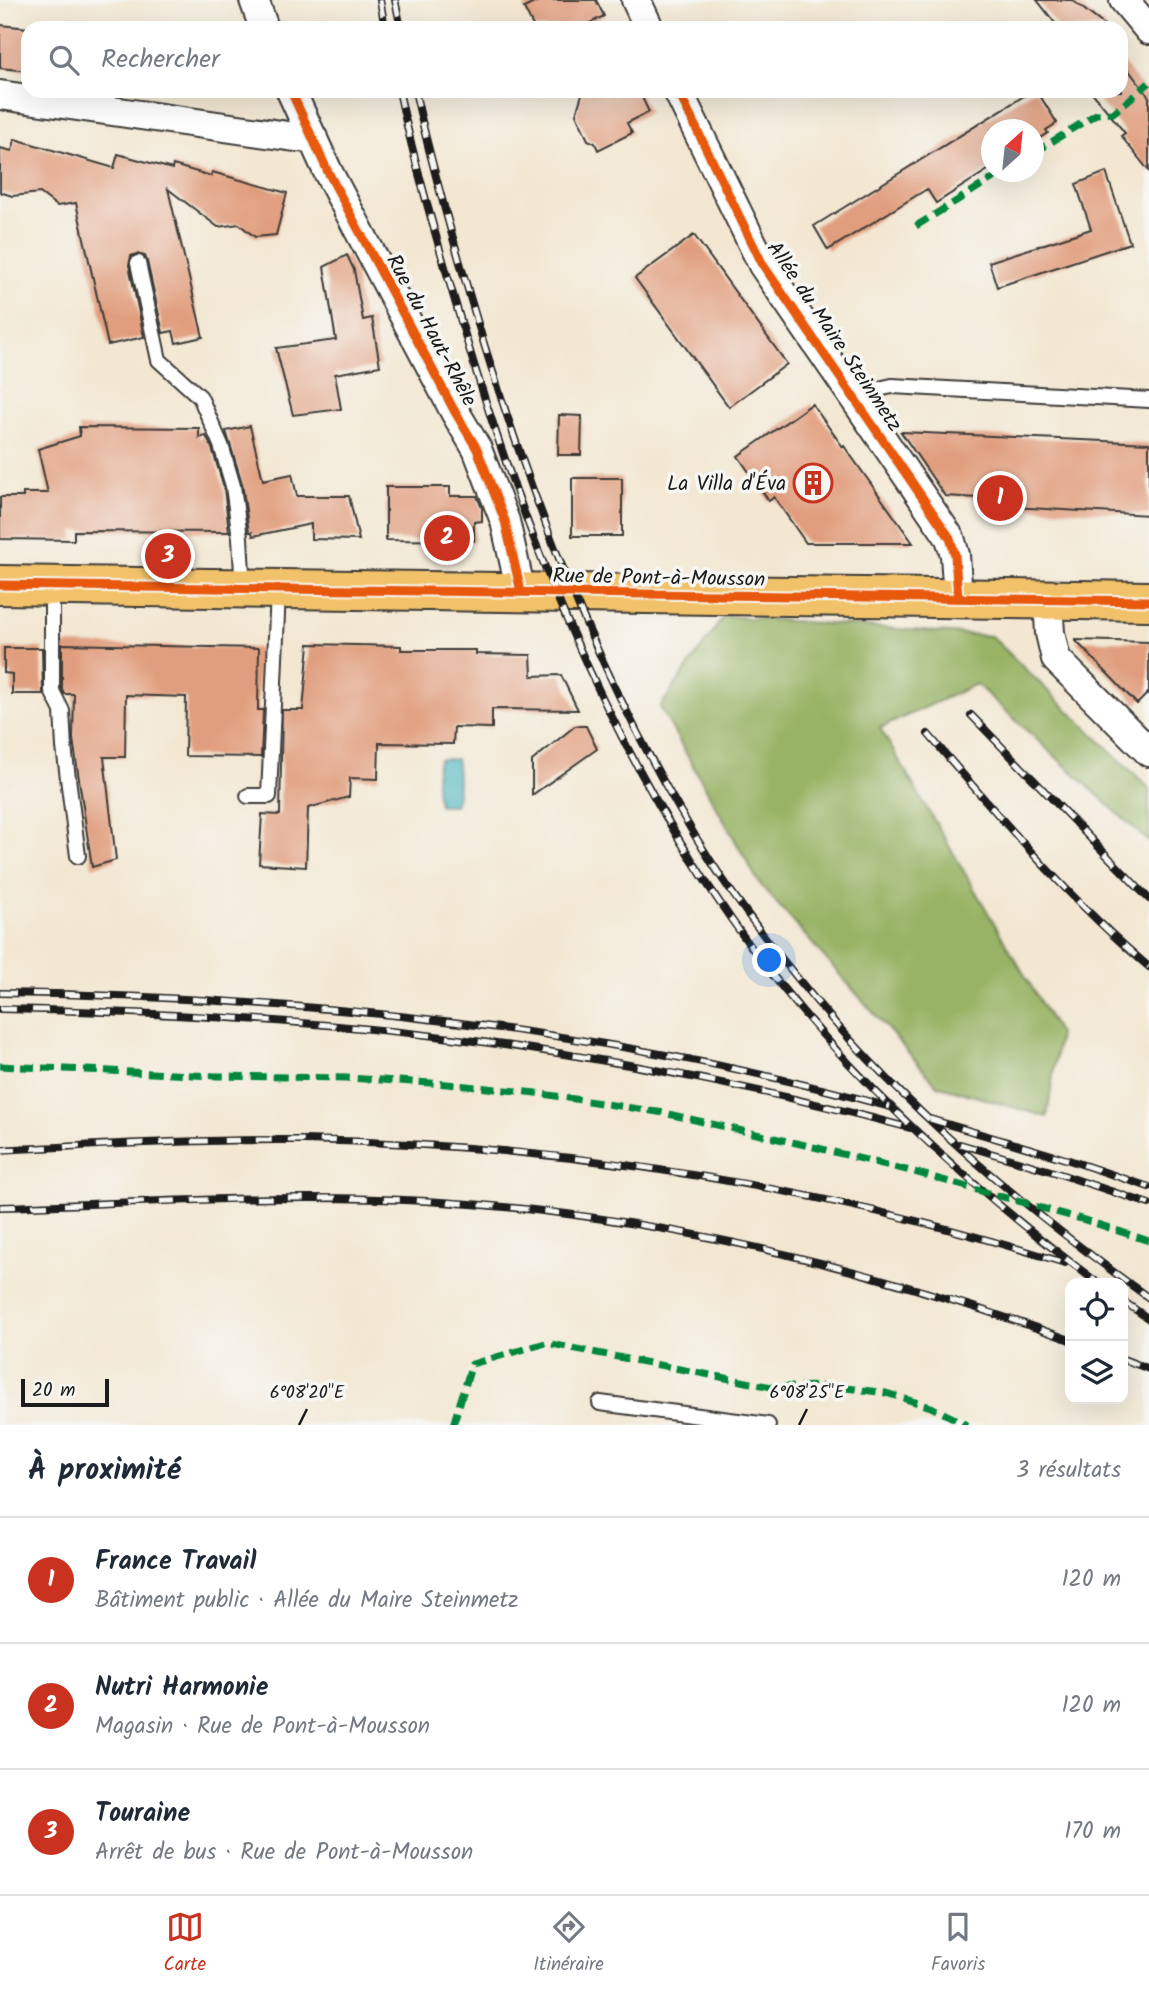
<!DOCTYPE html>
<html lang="fr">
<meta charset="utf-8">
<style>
:root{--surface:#fff;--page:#f6f6f7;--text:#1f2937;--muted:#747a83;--line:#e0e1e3;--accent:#c8321e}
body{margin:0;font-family:Kalam,sans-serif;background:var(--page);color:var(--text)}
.controls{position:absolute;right:21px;bottom:21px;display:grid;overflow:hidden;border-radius:14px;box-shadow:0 7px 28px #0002}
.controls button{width:63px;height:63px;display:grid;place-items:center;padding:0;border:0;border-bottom:2px solid var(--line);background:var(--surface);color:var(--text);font:35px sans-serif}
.compass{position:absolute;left:981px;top:119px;width:63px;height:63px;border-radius:50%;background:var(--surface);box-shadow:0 7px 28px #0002;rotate:27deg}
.scale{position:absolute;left:21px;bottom:18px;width:88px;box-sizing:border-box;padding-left:7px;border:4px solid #1c1c1c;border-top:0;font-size:19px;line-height:24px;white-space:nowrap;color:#1c1c1c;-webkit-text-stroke:5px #f6f6f2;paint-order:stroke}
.you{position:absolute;left:770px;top:961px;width:24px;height:24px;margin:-18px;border:5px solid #fff;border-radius:50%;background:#1a73e8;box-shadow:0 0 0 10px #1a73e833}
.badge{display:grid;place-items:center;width:46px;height:46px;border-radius:50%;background:var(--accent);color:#fff;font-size:23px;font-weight:700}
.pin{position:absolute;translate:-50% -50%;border:4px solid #fff;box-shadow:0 2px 7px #0006}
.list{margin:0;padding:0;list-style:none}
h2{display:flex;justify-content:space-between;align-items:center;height:91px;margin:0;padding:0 28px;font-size:30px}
h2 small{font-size:23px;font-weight:400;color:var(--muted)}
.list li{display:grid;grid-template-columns:46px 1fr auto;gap:21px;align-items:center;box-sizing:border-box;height:126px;padding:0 28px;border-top:2px solid var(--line)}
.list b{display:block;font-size:26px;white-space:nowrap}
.list p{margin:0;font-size:23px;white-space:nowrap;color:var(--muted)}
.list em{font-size:23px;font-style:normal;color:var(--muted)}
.icon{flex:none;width:38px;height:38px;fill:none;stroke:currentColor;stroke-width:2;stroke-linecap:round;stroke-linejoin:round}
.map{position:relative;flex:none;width:1149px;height:1425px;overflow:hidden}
.search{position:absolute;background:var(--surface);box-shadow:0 7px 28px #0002;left:21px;right:21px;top:21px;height:77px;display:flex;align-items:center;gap:18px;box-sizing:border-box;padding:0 24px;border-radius:21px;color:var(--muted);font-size:26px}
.sheet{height:469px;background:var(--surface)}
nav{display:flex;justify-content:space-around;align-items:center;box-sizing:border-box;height:98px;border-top:2px solid var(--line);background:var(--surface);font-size:19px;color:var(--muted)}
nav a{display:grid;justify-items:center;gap:4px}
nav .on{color:var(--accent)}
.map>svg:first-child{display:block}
.forest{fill:#98b365;stroke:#5a6840;stroke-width:2}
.water{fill:#40b0ba;stroke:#2e666b;stroke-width:2}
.building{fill:#e19e7e}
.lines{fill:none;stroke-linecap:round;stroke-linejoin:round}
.lane-casing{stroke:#3c3a37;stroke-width:18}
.street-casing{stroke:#3c3a37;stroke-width:32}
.primary-casing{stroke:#3c3a37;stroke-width:42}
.lane{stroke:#fff;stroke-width:14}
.street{stroke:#fff;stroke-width:28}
.primary{stroke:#f2c26a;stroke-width:38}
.rail-casing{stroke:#1c1c1c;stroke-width:8}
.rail{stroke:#f6f6f2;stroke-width:5;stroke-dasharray:16;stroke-linecap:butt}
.quiet{stroke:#00873e;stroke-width:7;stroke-dasharray:14 7;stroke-linecap:butt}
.cycleway-casing{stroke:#f6f6f2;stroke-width:13}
.cycleway{stroke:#e8590c;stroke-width:9}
.ticks{fill:none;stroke:#1c1c1c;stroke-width:2.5}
.labels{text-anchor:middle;stroke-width:7;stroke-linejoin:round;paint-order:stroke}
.street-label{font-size:21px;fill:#1c1c1c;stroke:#f6f6f2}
.poi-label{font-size:21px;fill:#1c1c1c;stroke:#f6f6f2;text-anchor:end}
.ticks-label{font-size:18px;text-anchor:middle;fill:#1c1c1c;stroke:#f6f6f2;stroke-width:7;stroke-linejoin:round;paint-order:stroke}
</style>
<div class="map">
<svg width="1149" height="1425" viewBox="0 0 1149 1425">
<rect width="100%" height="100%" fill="#f6f6f2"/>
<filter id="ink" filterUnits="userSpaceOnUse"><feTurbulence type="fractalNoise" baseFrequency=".0143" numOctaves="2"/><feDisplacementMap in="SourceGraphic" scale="14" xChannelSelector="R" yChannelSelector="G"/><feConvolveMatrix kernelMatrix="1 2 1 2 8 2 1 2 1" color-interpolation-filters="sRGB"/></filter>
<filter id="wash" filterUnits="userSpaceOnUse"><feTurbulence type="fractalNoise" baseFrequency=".00686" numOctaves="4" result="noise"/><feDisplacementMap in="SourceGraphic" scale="28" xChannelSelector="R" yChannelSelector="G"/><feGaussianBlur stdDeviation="1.57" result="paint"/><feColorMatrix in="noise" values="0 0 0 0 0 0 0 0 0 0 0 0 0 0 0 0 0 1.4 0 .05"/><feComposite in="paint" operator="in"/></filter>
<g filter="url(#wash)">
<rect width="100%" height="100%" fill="#f3e7d2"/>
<path class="forest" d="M724,616L991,636L1149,788V842L976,684L880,728L1059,1034L1047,1117L937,1085L759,883L660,707Z"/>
<path class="water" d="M439,759H456C459,774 459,789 455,805H439C435,789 434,775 439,759Z"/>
<g id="blocks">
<path class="building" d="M540,0H596L604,16L580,28H534L524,8Z
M1037,0H1072L1108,28H1059Z
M0,25L28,28V71L0,68Z
M1121,60L1149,97V171L1121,136L1125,133L1091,91H1121Z
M583,91H639L649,112L627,123L632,133L598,150L595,143L588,140L576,114Z
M1032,91H1037L1057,123L1046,130L1048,133L1033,142V130H991V168L936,203L927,189L828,250L814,226Z
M15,139L114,168L118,154L172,169L173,165L211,176L212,172L287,193L276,235L255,237L239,224L218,227L168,189L203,337L176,343L173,331L163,333L147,261L145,256L137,254L131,256L129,265L144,337L108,345L76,203L57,206L40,193L12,196L0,192V148L12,151Z
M1106,172L1130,243L997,287L989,262L1091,229L1076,184Z
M694,235L787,364L729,407L635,278Z
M347,255L354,270L363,320L372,318L380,366L335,374L341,409L293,415L276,348L336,340L324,267Z
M812,404L843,447L844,446L913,543H806L774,497L769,501L738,456Z
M559,415L582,416L581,455H558Z
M250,426L263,480L292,474L297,496H349L359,540L311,539V524L253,536L252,532H249L242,483L226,431Z
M79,427L199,428V438L206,436L212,448L224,488L229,532L74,531V540L0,539V497H23V493H48L38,449L80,436Z
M901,432L1149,443V515L978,505L979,498L945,496Z
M572,478H622V536H572Z
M386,487H450V496H477L482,508V521L474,522V541L386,540Z
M1075,640L1149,642V692L1137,704Z
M62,644L259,648L258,710H263L261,757L185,756L186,697L126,695L125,757H104L116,860L92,867L73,739L74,694H64L62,689Z
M309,644L401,646V650H476V654L531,655L532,676L561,675L578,710L492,709V728L454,727L453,744L379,743L378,779L350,778L349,797L308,808L306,867L259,864L262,814L280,815L282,710H303Z
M4,648H42L43,694H12V674L4,673Z
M575,726H586L597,749L532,795V761Z"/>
</g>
</g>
<g filter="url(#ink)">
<use href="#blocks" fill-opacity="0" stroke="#3c3a37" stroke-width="2"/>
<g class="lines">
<defs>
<path id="lane" d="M138,263L159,360L200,397L221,445L233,486L240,538L242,573L241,587
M855,398L865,392L892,386L1149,400
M52,587V691L62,711L64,747L78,856
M248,796H269L278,591
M600,1403L768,1425"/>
<path id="street" d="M254,0L264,28
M636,0L649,28
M1124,0L1149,30
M291,91L328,172L455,412L477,449L505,521L521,592
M678,91L763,265L950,538L955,555L958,598
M0,95L295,137L313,138
M1048,600L1050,633L1056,659L1149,752"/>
<path id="primary" d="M0,585L1149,601"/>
</defs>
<use href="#lane" class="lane-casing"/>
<use href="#street" class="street-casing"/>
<use href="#primary" class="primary-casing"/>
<use href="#lane" class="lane"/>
<use href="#street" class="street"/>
<use href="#primary" class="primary"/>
<defs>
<path id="rail" d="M380,0L385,28
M395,0L401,28
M399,91C416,170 439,247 462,325C524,534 605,739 731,919C830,1061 960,1180 1098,1283
M415,91C434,176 459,260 484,344C540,524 610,704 712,863C737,902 766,939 795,975C895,1101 1019,1204 1149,1298
M971,715L1149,899
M928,734C998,815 1067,898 1149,967
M0,993C299,997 601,1027 890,1107
M0,1009C148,1012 296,1019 443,1037C601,1056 757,1087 910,1128
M930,1119L1069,1160L1149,1187
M960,1144L1054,1172L1149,1204
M0,1150C101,1145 202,1139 303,1140C563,1145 817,1185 1065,1263
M0,1207C142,1203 284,1193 426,1201C647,1213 863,1265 1070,1340
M1123,1301L1149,1319
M1123,1359L1149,1369"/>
</defs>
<use href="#rail" class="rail-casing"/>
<use href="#rail" class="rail"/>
<path class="quiet" d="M1034,153L1096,114L1113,113L1149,83
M916,226L1003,172
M0,1066L216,1076L347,1078L447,1084L536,1093L664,1113L818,1148L914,1172L1088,1221L1149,1241
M453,1425L472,1364L546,1343L772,1387L830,1386L886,1393L931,1407L967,1425"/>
<defs>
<path id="cycleway" d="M291,91L328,172L455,412L477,449L505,521L521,592
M678,91L763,265L950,538L955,555L958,598
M0,585L1149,601"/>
</defs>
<use href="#cycleway" class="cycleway-casing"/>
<use href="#cycleway" class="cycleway"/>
</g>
</g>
<path class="ticks" d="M299,1425L307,1409M799,1425L807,1409"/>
<defs>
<symbol id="building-ring" viewBox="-11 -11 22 22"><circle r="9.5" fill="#f6f6f2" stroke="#c8321e" stroke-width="1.5"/><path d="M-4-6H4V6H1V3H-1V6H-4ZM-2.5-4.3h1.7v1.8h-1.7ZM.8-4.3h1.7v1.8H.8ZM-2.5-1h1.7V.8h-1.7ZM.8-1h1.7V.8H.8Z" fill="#c8321e"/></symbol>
</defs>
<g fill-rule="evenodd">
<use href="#building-ring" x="791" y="461" width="44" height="44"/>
</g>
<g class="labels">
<g class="street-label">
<text transform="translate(432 330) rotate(62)" y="7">Rue du Haut-Rhêle</text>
<text transform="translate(835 336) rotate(56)" y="7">Allée du Maire Steinmetz</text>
<text transform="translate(659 577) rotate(1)" y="7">Rue de Pont-à-Mousson</text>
</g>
<g class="poi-label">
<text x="786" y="490">La Villa d'Éva</text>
</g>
</g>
<g class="ticks-label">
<text x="307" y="1398">6°08'20"E</text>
<text x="807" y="1398">6°08'25"E</text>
</g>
</svg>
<div class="controls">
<button><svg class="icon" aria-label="locate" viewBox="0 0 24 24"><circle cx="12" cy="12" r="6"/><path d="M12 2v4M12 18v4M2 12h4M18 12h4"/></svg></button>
<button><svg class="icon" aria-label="layers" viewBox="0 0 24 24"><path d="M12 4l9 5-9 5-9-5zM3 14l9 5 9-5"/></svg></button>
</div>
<svg class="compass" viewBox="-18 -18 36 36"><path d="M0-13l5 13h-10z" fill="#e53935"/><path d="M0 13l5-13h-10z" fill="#747a83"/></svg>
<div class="scale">20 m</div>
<div class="you"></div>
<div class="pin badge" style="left:1000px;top:498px">1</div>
<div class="pin badge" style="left:447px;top:538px">2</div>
<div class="pin badge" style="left:168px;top:556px">3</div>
<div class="search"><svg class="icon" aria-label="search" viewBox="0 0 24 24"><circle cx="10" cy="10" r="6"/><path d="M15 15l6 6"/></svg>Rechercher</div>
</div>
<section class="sheet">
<h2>À proximité<small>3 résultats</small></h2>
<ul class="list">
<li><span class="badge">1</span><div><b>France Travail</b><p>Bâtiment public · Allée du Maire Steinmetz</p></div><em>120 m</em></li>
<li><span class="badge">2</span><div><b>Nutri Harmonie</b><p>Magasin · Rue de Pont-à-Mousson</p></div><em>120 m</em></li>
<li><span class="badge">3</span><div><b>Touraine</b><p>Arrêt de bus · Rue de Pont-à-Mousson</p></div><em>170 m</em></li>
</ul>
</section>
<nav>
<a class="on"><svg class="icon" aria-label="map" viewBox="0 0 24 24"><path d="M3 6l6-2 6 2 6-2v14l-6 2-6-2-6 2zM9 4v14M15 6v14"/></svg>Carte</a>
<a><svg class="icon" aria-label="directions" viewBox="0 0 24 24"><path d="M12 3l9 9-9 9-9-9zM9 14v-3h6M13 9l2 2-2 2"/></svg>Itinéraire</a>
<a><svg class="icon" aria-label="saved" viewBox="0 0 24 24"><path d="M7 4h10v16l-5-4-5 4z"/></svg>Favoris</a>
</nav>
